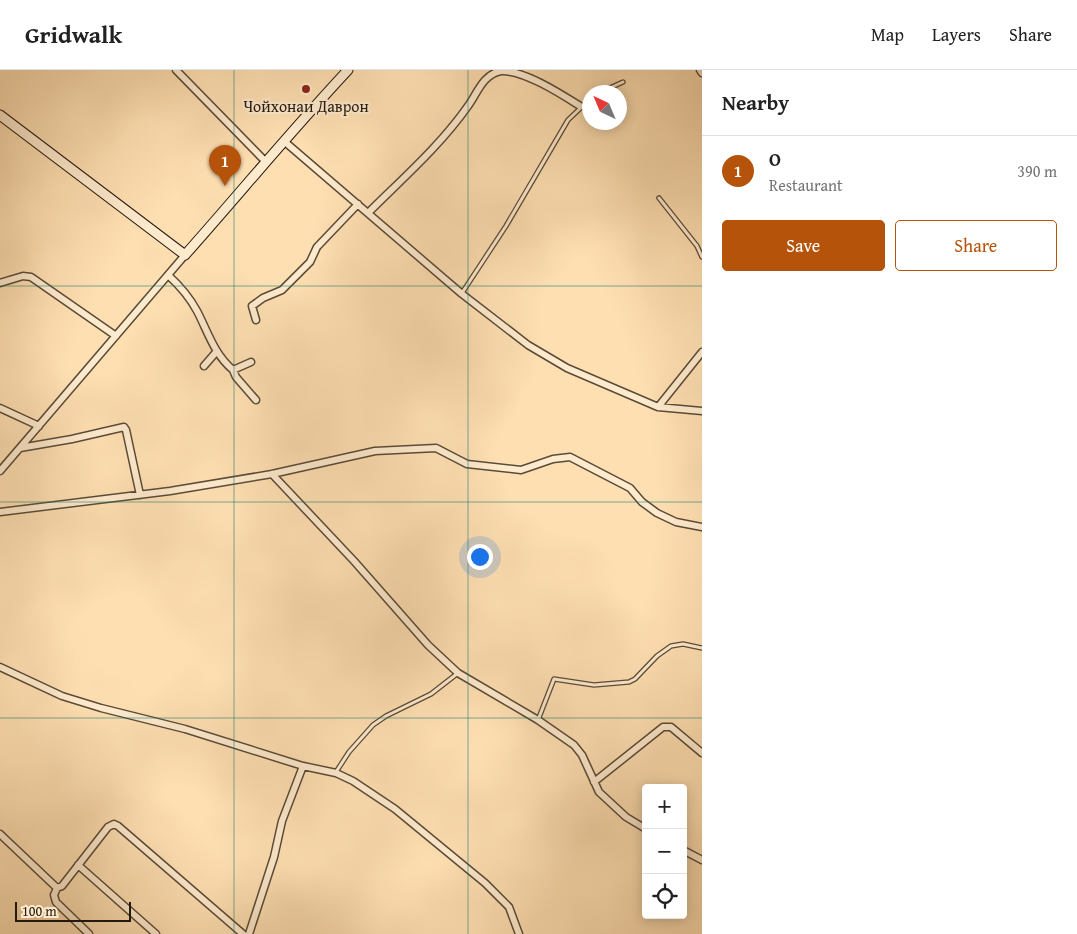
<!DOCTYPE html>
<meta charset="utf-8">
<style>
:root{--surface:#fff;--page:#f6f6f6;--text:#222;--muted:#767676;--line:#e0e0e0;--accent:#b45309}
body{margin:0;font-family:"Gentium Book Plus",serif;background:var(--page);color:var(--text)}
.controls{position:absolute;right:15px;bottom:15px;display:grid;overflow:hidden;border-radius:5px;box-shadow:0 2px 12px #0003}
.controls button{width:45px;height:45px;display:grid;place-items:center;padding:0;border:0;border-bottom:1px solid var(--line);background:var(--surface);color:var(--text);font:25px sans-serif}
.compass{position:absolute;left:582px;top:15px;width:45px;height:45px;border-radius:50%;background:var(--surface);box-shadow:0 2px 12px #0003;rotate:316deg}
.scale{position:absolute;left:15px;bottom:12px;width:116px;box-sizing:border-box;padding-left:5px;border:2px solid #241a10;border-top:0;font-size:14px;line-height:18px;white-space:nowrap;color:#241a10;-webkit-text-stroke:4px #feeacd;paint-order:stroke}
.you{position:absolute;left:479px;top:486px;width:18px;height:18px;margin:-12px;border:4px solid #fff;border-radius:50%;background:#1a73e8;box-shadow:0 0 0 8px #1a73e833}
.badge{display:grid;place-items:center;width:32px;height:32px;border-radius:50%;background:var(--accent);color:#fff;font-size:16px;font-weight:700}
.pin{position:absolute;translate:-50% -41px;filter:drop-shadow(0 1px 2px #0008)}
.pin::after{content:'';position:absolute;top:26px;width:18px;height:15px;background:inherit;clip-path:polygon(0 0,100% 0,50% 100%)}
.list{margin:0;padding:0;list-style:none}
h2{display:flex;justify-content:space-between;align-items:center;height:65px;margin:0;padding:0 20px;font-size:21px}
h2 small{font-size:16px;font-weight:400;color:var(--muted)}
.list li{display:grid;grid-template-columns:32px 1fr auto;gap:15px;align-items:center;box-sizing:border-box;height:70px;padding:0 20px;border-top:1px solid var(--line)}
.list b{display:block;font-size:19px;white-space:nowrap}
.list p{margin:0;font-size:16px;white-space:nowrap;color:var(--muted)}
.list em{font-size:16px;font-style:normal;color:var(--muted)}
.actions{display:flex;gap:10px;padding:15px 20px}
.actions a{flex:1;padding:11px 0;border:1px solid var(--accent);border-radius:5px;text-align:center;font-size:18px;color:var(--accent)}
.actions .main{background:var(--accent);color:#fff}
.icon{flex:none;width:28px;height:28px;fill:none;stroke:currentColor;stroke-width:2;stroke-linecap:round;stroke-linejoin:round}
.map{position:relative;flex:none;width:702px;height:864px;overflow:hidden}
header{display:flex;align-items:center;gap:30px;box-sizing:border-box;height:70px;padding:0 25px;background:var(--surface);border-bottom:1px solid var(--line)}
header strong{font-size:24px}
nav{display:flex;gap:28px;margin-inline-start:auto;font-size:18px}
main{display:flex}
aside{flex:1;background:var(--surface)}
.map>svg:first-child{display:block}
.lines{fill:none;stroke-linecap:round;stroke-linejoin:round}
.lane-casing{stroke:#5a4b38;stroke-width:5.5}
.street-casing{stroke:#5a4b38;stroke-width:9}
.secondary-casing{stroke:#241a10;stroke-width:11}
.lane{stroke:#feeacd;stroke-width:3}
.street{stroke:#feeacd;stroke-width:6}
.secondary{stroke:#feeacd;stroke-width:9}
.grid{fill:none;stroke:#0f766e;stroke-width:1;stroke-opacity:0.55}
.poi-dot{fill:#8f2418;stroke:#feeacd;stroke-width:2}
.labels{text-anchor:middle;stroke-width:4;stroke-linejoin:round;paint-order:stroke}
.poi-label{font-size:16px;fill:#241a10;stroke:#feeacd}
</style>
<header>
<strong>Gridwalk</strong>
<nav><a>Map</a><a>Layers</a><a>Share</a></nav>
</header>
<main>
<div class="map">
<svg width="702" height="864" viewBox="0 0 702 864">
<rect width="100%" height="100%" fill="#fedfb2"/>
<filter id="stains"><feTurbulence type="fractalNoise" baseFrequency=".004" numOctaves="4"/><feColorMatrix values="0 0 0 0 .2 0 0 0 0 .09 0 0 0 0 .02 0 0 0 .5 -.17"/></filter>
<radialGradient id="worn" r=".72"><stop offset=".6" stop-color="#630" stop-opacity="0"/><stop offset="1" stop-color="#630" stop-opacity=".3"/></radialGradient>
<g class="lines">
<defs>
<path id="lane" d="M601,22L623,12
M659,128L697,176L702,187
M462,223L506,156L568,50L590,29
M538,650L554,609L594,615L629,612L635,609L657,586L671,576L683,574L702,578
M336,702L349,682L373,655L386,646L431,624L458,603"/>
<path id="street" d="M176,0L265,91
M700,0L702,3
M285,72L462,224L528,275L567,298L658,337L702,341
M368,143C402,109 440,76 468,36C477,24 483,4 501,1C524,0 561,24 580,36
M168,205C180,216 189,226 197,241C208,262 214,284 233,300L251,292
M0,213L23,206L31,207L116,266
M256,250L252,236L263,228L282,220L310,192L317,177L358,134
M204,296L217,281
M233,300L236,307L256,330
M658,337L702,282
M0,338L39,356
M20,378L72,369L124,357L126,360L140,425
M0,401L185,185
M272,404L354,491L428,575L458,603L538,650L574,675L582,685L599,722L626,747L646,759
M0,442L170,421L272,404L375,381L436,378L467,394L521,400L553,389L570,387L630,418L642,432L657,443L676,452L702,457
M0,597L62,626L101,638L185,659L303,696L336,703L353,711L395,739L485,813L509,837L519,864
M594,712L663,657H671L702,683
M0,764L57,818L62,816L108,757L114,754L118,756L243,864
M683,780L702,790
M78,795L156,864
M57,818L54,825L56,832L89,864
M249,864L274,787L282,751L303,696"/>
<path id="secondary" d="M0,45L185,185C240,123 292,60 348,0"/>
</defs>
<use href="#lane" class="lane-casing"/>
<use href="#street" class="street-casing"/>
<use href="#secondary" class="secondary-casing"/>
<use href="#lane" class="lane"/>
<use href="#street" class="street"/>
<use href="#secondary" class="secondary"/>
</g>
<path class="grid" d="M234,0V864M468,0V864M0,216H702M0,432H702M0,648H702"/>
<circle class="poi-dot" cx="306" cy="19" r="5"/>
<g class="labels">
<g class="poi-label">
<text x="306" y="42">Чойхонаи Даврон</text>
</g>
</g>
<rect width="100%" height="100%" filter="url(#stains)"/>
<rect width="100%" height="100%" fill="url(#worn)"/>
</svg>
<div class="controls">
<button>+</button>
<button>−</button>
<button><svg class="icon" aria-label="locate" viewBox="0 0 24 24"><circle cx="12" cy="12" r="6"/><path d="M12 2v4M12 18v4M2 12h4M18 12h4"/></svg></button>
</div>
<svg class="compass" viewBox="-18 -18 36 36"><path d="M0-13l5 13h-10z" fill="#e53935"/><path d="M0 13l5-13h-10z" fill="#767676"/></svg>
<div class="scale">100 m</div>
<div class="you"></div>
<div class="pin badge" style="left:225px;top:116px">1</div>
</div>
<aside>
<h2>Nearby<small></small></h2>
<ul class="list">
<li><span class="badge">1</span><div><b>O</b><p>Restaurant</p></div><em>390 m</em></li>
</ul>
<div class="actions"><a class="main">Save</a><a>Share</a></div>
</aside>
</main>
